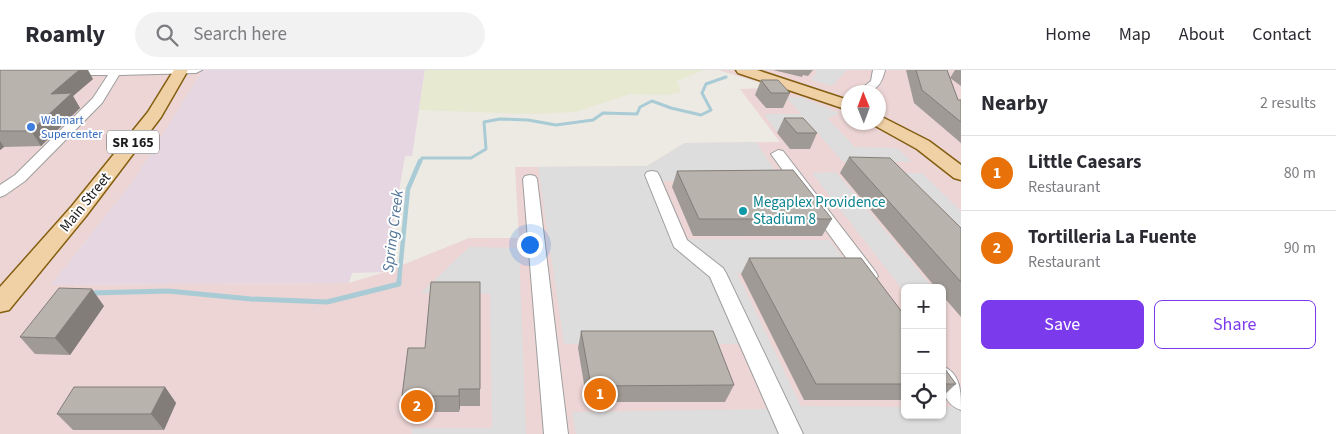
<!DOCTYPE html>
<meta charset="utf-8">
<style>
:root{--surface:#fff;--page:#f2f2f3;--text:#2b2b33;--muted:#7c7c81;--line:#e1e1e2;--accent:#7c3aed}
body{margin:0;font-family:"Source Sans 3",sans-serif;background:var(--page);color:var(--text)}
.controls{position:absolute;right:15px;bottom:15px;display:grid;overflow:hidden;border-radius:8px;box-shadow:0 1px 4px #0004}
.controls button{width:45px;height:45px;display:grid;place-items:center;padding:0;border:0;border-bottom:1px solid var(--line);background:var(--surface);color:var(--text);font:25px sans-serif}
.compass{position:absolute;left:841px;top:15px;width:45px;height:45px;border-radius:50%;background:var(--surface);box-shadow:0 1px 4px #0004;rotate:359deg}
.you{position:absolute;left:529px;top:174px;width:18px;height:18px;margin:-12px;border:4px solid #fff;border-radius:50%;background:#1a73e8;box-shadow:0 0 0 8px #1a73e833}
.badge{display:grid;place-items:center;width:32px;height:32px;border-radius:50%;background:var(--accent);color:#fff;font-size:16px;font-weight:700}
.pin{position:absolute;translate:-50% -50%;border:2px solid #fff;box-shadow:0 1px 5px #0006}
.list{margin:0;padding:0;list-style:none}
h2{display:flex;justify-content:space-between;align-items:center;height:65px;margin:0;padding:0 20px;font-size:21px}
h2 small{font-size:16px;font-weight:400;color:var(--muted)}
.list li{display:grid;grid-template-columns:32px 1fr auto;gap:15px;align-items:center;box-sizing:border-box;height:75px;padding:0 20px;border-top:1px solid var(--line)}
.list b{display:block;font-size:19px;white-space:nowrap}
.list p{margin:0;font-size:16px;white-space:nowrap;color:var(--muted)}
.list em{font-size:16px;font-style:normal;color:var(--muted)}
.actions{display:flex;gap:10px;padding:15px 20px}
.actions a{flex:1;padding:11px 0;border:1px solid var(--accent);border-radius:8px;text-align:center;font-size:18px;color:var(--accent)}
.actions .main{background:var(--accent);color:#fff}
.icon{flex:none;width:28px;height:28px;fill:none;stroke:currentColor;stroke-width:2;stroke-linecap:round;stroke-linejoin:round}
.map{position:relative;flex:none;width:961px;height:364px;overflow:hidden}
header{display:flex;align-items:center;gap:30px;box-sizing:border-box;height:70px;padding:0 25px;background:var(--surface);border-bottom:1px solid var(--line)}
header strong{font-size:24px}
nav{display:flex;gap:28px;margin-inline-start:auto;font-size:18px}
.search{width:350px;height:45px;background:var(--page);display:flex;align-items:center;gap:12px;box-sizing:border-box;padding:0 18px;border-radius:28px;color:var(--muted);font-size:19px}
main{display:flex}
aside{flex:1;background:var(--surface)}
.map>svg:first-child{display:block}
.commercial{fill:#ecd5d4;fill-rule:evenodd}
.industrial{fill:#e5d6e2}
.farmland{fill:#e7e9d1}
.parking{fill:#ddd}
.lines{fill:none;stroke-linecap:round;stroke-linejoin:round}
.stream-far2{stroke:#a9cbd5;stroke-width:3}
.stream-far1{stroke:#a9cbd5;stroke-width:4.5}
.stream{stroke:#a9cbd5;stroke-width:5}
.minor-casing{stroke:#9e9e9e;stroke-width:2}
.major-casing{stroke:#845f11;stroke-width:3}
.minor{fill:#fff;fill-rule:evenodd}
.major{fill:#f0d0a5;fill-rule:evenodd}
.wall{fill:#9f9a95}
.shaded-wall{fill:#827d79}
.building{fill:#b9b3ad;stroke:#827d79}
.shop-dot{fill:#3f7fe0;stroke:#fff;stroke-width:2}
.culture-dot{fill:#0f9aa8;stroke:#fff;stroke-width:2}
.labels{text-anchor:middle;stroke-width:4;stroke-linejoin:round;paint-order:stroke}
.far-shop-label{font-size:12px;fill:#366cbe;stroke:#fff;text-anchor:start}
.shield{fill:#fff;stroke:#616161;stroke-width:1}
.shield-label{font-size:14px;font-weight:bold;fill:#1d1d1d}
.street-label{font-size:15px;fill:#1d1d1d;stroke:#fff}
.culture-label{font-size:15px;fill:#0d838f;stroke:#fff;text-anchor:start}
.water-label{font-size:16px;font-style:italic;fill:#527599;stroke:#fff}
</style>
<header>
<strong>Roamly</strong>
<div class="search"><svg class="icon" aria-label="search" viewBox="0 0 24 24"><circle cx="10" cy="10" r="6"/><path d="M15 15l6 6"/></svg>Search here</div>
<nav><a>Home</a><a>Map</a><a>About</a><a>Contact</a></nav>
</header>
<main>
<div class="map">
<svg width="961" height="364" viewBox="0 0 961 364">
<rect width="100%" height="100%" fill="#edeae3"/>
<path class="commercial" d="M0,0H203L134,110L51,215L349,213L385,202L469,168H519L515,97L647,96L685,73L780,72L740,19L777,18L718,0H961V364H0ZM848,22H878V52H848ZM905,218H942V345H905Z"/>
<path class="industrial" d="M203,0H425L412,86H405L385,202L352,203L349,213L51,215L134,110Z"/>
<path class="farmland" d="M425,0H704L677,11L681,22L667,25L630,24L575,42L529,44L419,40Z"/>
<path class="parking" d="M814,0H847L832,16L811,10L817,1Z
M786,27H801L839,43L828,49L855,77L897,78L912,92H843L816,61H776L764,44H801Z
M756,72L783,112L658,111L682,169L830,170L854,203H737L801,336L905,337V345H942V337H961V364H576L572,342L767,339L739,274H564L538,97L647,96L685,73Z
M836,102L933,218H905V223L812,103Z
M888,103H922L961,141V180Z
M469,177L519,178L526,364H412V358H492L490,224L421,223Z"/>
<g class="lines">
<path class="stream-far2" d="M420,93L422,88H471L486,79L484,52L500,49L528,50L556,55L593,50L603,43L637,44L640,37L652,31L671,38L701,45L711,40L702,23L706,14L726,7"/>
<path class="stream-far1" d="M399,211L408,119L420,91"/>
<path class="stream" d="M90,223L168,221L251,229L327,232L399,214V210"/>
<defs>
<path id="minor" d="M62,0H202L196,3L119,5L102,33L25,111L5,125L0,127V115L15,105L93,28L108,5H66L62,4Z
M873,0H885C881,17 875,22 857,22L871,11Z
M778,80L783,81L875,201L878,206L875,211L869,213L863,211L771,84Z
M652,101L657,102L659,105L687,170L723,198L726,203L803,364H779L710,207L674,177L645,105L647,102Z
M530,105L535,106L537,109L568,364H544L523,109L525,106Z
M942,296C961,303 961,322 961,340C941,333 942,314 942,296Z"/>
<path id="major" d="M174,0H188L161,47L86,146L9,240L0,242V217L72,136L148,42Z
M736,0H757L848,30V40L738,3Z
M878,45L929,71L961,95V110L954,108L917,79L872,54L878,52Z"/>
</defs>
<use href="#minor" class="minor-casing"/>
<use href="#major" class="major-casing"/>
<use href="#minor" class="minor"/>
<use href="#major" class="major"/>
</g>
<path class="wall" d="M0,0L93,9L73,26L80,38L41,76L4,77L0,80Z
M773,0H813L808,6L803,5L802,7Z
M906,0H947L950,8L955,0H961V16L950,8L958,30H961V73L914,33Z
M761,10L790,23L783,38H766L755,25Z
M784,48L817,63L810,79H790L777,63Z
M849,87L961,158V247L942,225V218H936L840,103Z
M677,101L832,149L822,166H693L672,117Z
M749,188L905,246V330H804L741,204Z
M480,212V336H460L459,342H405L402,326L425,278Z
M104,236L70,285L35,284L20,267Z
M581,261L734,315L725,332H587L578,278Z
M942,295L956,314L942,327Z
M165,317L176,333L164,360H73L57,344Z"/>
<path class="shaded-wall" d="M79,0H88L93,9L73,26L80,38L41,76L31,61L51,24Z
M0,71L4,77L0,80Z
M92,219L104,236L70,285L55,268Z
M165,317L176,333L164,360L151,344Z
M459,319L460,336L459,342Z"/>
<path class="building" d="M0,0H79L51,24L72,23L31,61H0Z
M916,0H947L958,30H961V52L922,20Z
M761,10H778L790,23H771Z
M784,48H803L817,63H797Z
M849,87L890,88L961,158V212Z
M793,100L832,149H699L677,101Z
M749,188H861L905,246V314H816Z
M431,212H480V319H459V326H402L408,278H425Z
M59,218L92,219L55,268L20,267Z
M581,261H713L734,315L591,316Z
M942,295L956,314H942Z
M74,317H165L151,344H57Z"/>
<circle class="shop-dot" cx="31" cy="57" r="5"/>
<circle class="culture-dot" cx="743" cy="141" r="5"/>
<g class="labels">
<g class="far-shop-label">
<text x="41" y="54">Walmart<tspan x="41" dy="14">Supercenter</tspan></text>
</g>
<rect class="shield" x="107" y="60.5" width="52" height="23" rx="4"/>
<g class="shield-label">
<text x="133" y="77">SR 165</text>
</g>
<g class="street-label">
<text transform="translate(85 132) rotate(-51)" y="5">Main Street</text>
</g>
<g class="culture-label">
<text x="753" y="137">Megaplex Providence<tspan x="753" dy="17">Stadium 8</tspan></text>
</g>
<g class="water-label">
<text transform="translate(392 161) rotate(-83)" y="6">Spring Creek</text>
</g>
</g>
</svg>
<div class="controls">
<button>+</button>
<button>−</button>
<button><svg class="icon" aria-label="locate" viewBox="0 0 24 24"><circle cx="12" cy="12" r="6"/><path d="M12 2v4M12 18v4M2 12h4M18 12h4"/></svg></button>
</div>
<svg class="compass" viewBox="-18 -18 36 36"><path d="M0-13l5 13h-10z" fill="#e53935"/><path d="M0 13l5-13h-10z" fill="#7c7c81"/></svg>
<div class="you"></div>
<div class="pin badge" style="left:600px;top:324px;background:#e8710a">1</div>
<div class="pin badge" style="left:417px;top:336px;background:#e8710a">2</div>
</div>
<aside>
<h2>Nearby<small>2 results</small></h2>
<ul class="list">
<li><span class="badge" style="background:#e8710a">1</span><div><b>Little Caesars</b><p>Restaurant</p></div><em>80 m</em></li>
<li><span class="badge" style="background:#e8710a">2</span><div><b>Tortilleria La Fuente</b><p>Restaurant</p></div><em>90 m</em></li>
</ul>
<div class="actions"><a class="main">Save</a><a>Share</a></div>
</aside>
</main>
